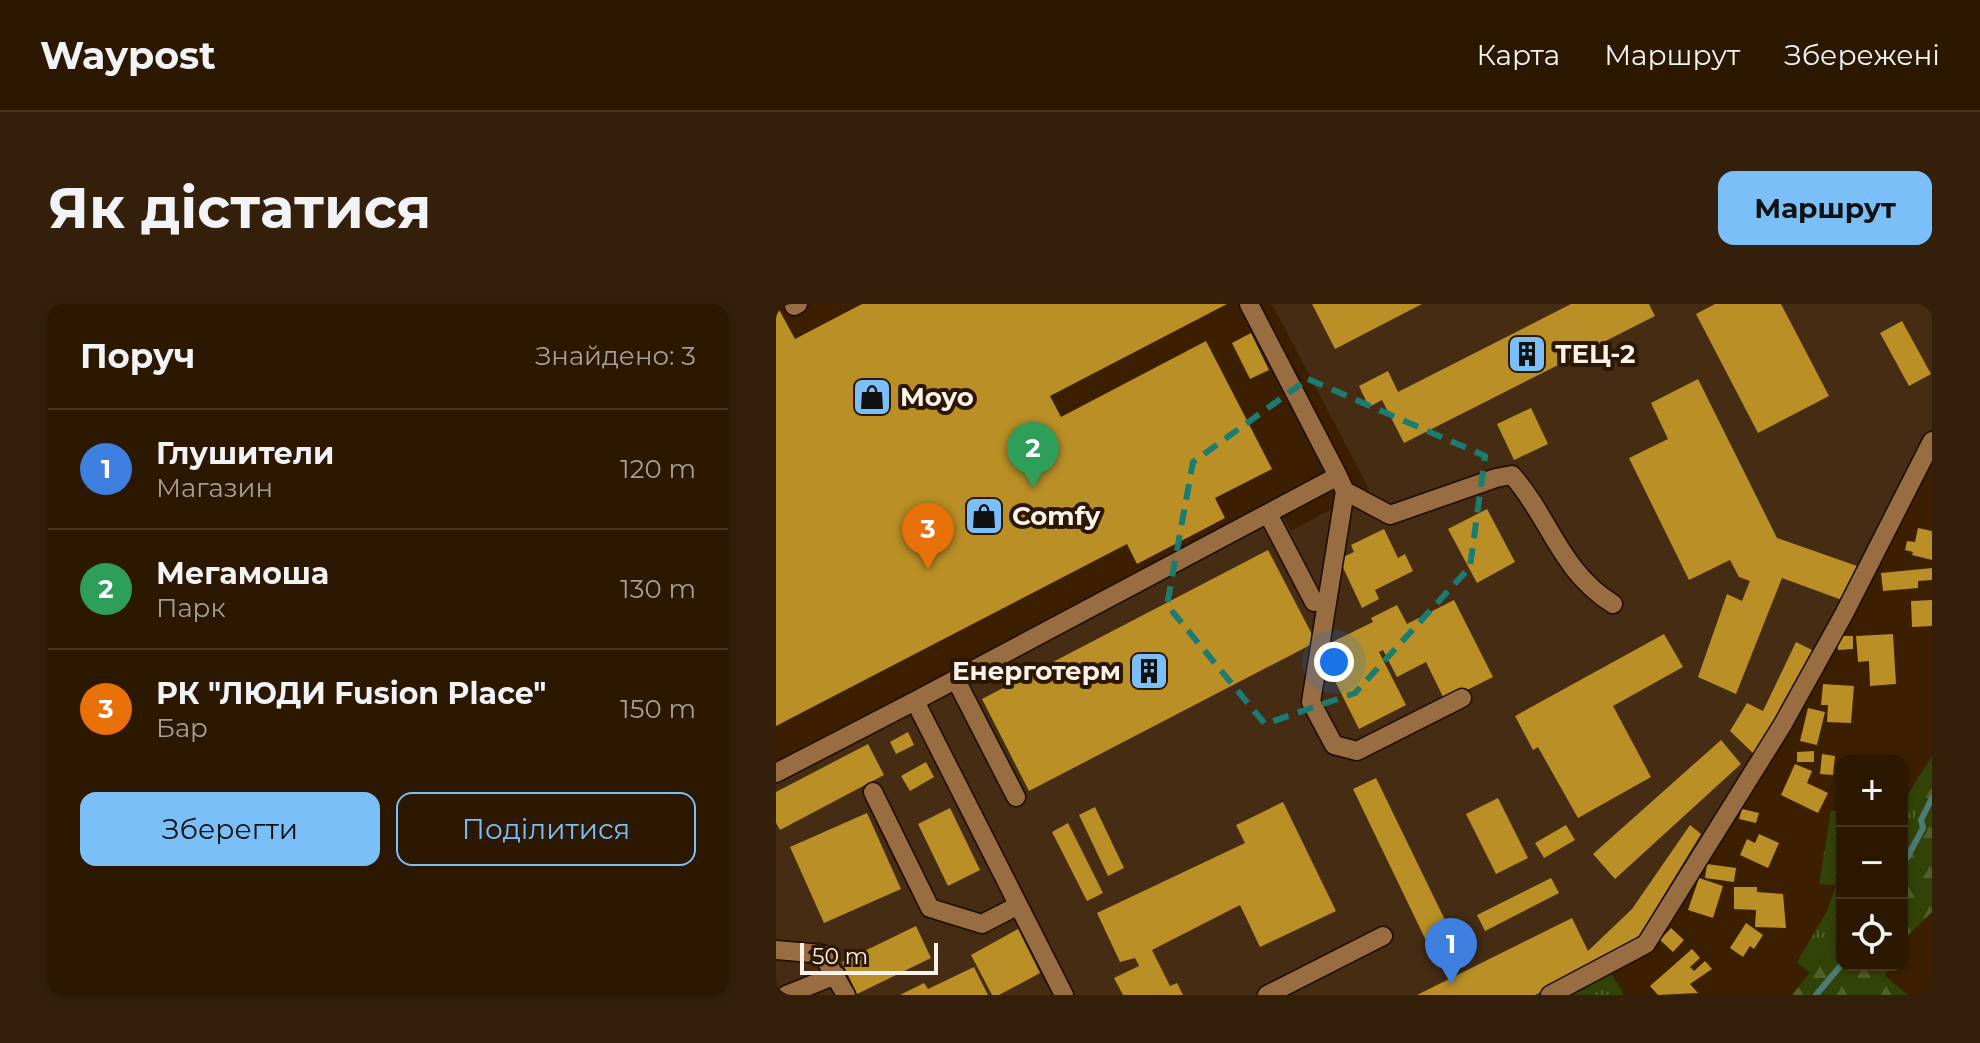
<!DOCTYPE html>
<html lang="uk">
<meta charset="utf-8">
<style>
:root{--surface:#2c1700;--page:#34200a;--text:#f1f3f6;--muted:#a69f99;--line:#483622;--accent:#7abff8}
body{margin:0;font-family:Montserrat,sans-serif;background:var(--page);color:var(--text)}
.controls{position:absolute;right:24px;bottom:24px;display:grid;overflow:hidden;border-radius:16px;box-shadow:0 2px 6px #0004}
.controls button{width:72px;height:72px;display:grid;place-items:center;padding:0;border:0;border-bottom:2px solid var(--line);background:var(--surface);color:var(--text);font:40px sans-serif}
.scale{position:absolute;left:24px;bottom:20px;width:138px;box-sizing:border-box;padding-left:8px;border:4px solid #fcf2e9;border-top:0;font-size:22px;line-height:28px;white-space:nowrap;color:#fcf2e9;-webkit-text-stroke:6px #2c1802;paint-order:stroke}
.you{position:absolute;left:558px;top:358px;width:28px;height:28px;margin:-20px;border:6px solid #fff;border-radius:50%;background:#1a73e8;box-shadow:0 0 0 12px #1a73e833}
.badge{display:grid;place-items:center;width:52px;height:52px;border-radius:50%;background:var(--accent);color:#fff;font-size:26px;font-weight:700}
.pin{position:absolute;translate:-50% -66px;filter:drop-shadow(0 2px 4px #0008)}
.pin::after{content:'';position:absolute;top:42px;width:28px;height:24px;background:inherit;clip-path:polygon(0 0,100% 0,50% 100%)}
.list{margin:0;padding:0;list-style:none}
h2{display:flex;justify-content:space-between;align-items:center;height:104px;margin:0;padding:0 32px;font-size:34px}
h2 small{font-size:26px;font-weight:400;color:var(--muted)}
.list li{display:grid;grid-template-columns:52px 1fr auto;gap:24px;align-items:center;box-sizing:border-box;height:120px;padding:0 32px;border-top:2px solid var(--line)}
.list b{display:block;font-size:30px;white-space:nowrap}
.list p{margin:0;font-size:26px;white-space:nowrap;color:var(--muted)}
.list em{font-size:26px;font-style:normal;color:var(--muted)}
.actions{display:flex;gap:16px;padding:24px 32px}
.actions a{flex:1;padding:18px 0;border:2px solid var(--accent);border-radius:16px;text-align:center;font-size:28px;color:var(--accent)}
.actions .main{background:var(--accent);color:#111}
.icon{flex:none;width:44px;height:44px;fill:none;stroke:currentColor;stroke-width:2;stroke-linecap:round;stroke-linejoin:round}
.map{position:relative;flex:none;width:1156px;height:691px;overflow:hidden;border-radius:16px}
header{display:flex;align-items:center;gap:48px;box-sizing:border-box;height:112px;padding:0 40px;background:var(--surface);border-bottom:2px solid var(--line)}
header strong{font-size:38px}
nav{display:flex;gap:44px;margin-inline-start:auto;font-size:28px}
.intro{display:flex;align-items:center;justify-content:space-between;box-sizing:border-box;height:192px;padding:0 48px}
h1{margin:0;font-size:56px}
.button{padding:20px 36px;border-radius:16px;background:var(--accent);color:#111;font-size:28px;font-weight:700}
main{display:flex;gap:48px;padding:0 48px}
aside{flex:1;background:var(--surface);border-radius:16px;box-shadow:0 2px 6px #0004}
.map>svg:first-child{display:block}
.built{fill:#452c12}
.grass{fill:url(#grass-tufts)}
.forest{fill:url(#forest-firs)}
.lines{fill:none;stroke-linecap:round;stroke-linejoin:round}
.stream{stroke:#4c7b74;stroke-width:6}
.building{fill:#ba9026}
.minor-casing{stroke:#1d0a00;stroke-width:21}
.minor{stroke:#986d42;stroke-width:18}
.marked{fill:none;stroke:#1b7c74;stroke-width:6;stroke-dasharray:16 10;stroke-linejoin:round}
.labels{text-anchor:middle;stroke-width:8;stroke-linejoin:round;paint-order:stroke}
.poi-label{font-size:26px;font-weight:bold;fill:#fcf2e9;stroke:#2c1802;text-anchor:start}
</style>
<header>
<strong>Waypost</strong>
<nav><a>Карта</a><a>Маршрут</a><a>Збережені</a></nav>
</header>
<div class="intro"><h1>Як дістатися</h1><a class="button">Маршрут</a></div>
<main>
<aside>
<h2>Поруч<small>Знайдено: 3</small></h2>
<ul class="list">
<li><span class="badge" style="background:#3f7fe0">1</span><div><b>Глушители</b><p>Магазин</p></div><em>120 m</em></li>
<li><span class="badge" style="background:#2e9e5b">2</span><div><b>Мегамоша</b><p>Парк</p></div><em>130 m</em></li>
<li><span class="badge" style="background:#e8710a">3</span><div><b>РК &quot;ЛЮДИ Fusion Place&quot;</b><p>Бар</p></div><em>150 m</em></li>
</ul>
<div class="actions"><a class="main">Зберегти</a><a>Поділитися</a></div>
</aside>
<div class="map">
<svg width="1156" height="691" viewBox="0 0 1156 691">
<defs>
<pattern id="grass-tufts" width="24" height="20" patternUnits="userSpaceOnUse" patternTransform="scale(2)"><rect width="24" height="20" fill="#324307"/><path d="M3 7l-1-3M5 7V3M7 7l1-3M15 17l-1-3M17 17v-4M19 17l1-3" fill="none" stroke="#515f2b"/></pattern>
<pattern id="forest-firs" width="22" height="20" patternUnits="userSpaceOnUse" patternTransform="scale(2)"><rect width="22" height="20" fill="#324307"/><path d="M5 1l3.5 6h-7zM16 11l3.5 6h-7z" fill="#515f2b"/></pattern>
</defs>
<rect width="100%" height="100%" fill="#3b1f00"/>
<path class="built" d="M496,0H1156V127L1064,307L867,638L760,691H0V461L499,199L515,227L593,185Z"/>
<path class="grass" d="M1156,452V482L1126,535V500Z
M1066,506V629L1034,669L1021,658L1051,607L1060,581L1043,580L1055,507Z
M828,657L848,691H760Z"/>
<path class="forest" d="M1156,482V608L1133,630L1126,641V535Z
M1066,629V661H1114L1109,672L1132,691H1016Z"/>
<g class="lines">
<path class="stream" d="M1126,563L1147,524L1145,516L1156,494
M1040,691L1066,660"/>
</g>
<path class="building" d="M0,0L19,35L86,0H451L274,92L285,113L430,37L496,165L439,194L449,214L361,260L351,240L0,422Z
M536,0H646L559,45Z
M795,0H873L879,12L628,139L606,96L593,103L583,82L612,67L622,88Z
M939,0H1005L1053,92L982,129L920,10Z
M1126,17L1155,70L1133,82L1104,29Z
M475,29L493,66L474,75L456,39Z
M922,75L1001,234L1081,262L1066,296L1006,274L960,390L922,373L951,290L966,297L974,277L963,273L954,256L913,276L853,154L892,135L875,99Z
M755,104L772,140L738,156L721,120Z
M711,205L739,258L701,279L672,225Z
M1142,224L1156,227V256L1136,251L1137,248L1129,246L1131,237L1139,238Z
M608,225L622,254L629,250L637,267L599,286L603,295L586,304L563,255L578,248L575,241Z
M492,246L540,338L253,487L206,395Z
M1156,264V276L1142,277V284L1107,287L1105,269Z
M678,296L717,373L669,397L650,358L621,373L607,346L603,348L630,401L583,425L551,361L558,358L550,341L597,318L595,314L621,301L631,320Z
M1156,296V322L1136,323L1135,297Z
M888,330L907,363L837,402L875,473L802,514L762,443L757,446L739,412Z
M1117,330L1120,380L1094,382L1093,357L1082,358L1080,332Z
M1061,332H1077V345L1062,346Z
M1020,338L1036,346L1000,417L979,451L954,427L971,399L987,407Z
M1047,380L1078,382L1075,419L1051,418L1052,401H1045Z
M1032,404L1049,408L1041,441L1024,437Z
M132,428L138,441L120,450L114,438Z
M945,436L965,460L839,575L817,550Z
M92,440L108,471L4,526L0,519V488Z
M1038,447V458H1021V448Z
M1046,450L1059,452L1057,471L1044,470Z
M150,458L158,473L134,487L125,472Z
M1019,460L1036,467L1031,479L1052,489L1042,509L1005,491Z
M600,474L686,651L670,660L662,645L656,649L577,485Z
M722,494L752,554L720,570L690,510Z
M507,498L560,607L484,643L464,601L376,646L394,682L401,679L407,691H347L338,674L363,662L359,654L344,658L321,609L469,539L460,521Z
M319,503L348,564L332,572L303,511Z
M174,504L204,566L172,582L142,520Z
M966,505L983,509L980,519L963,515Z
M91,509L125,585L48,619L14,543Z
M292,519L327,589L311,597L276,528Z
M790,521L799,536L768,554L759,539Z
M914,521L925,530L863,632L819,661L759,691H641L796,614L812,647L856,605Z
M983,530L1003,539L992,564L964,551L971,535L979,539Z
M931,560L960,564L958,578L929,574Z
M775,574L783,589L709,627L701,611Z
M923,574L947,582L937,614L912,606Z
M958,583H981V588L1007,590L1010,624L979,623L980,606L958,605Z
M970,619L987,631L978,645L974,642L967,653L954,644Z
M140,622L155,654L81,690L66,658Z
M895,624L908,636L897,648L884,636Z
M242,625L264,669L223,691H216L195,651Z
M916,645L924,654L914,663L918,667L929,657L936,665L914,680L922,689L882,691L874,682Z
M198,663L212,691H124L148,679L152,685Z"/>
<g class="lines">
<defs>
<path id="minor" d="M18,2L22,0
M562,172L569,187L535,398L558,441L581,447L686,394
M569,187L614,211L720,174L736,171C774,214 784,267 837,300
M492,210L538,298
M180,376L240,493
M139,397L562,172L473,0
M0,469L139,397L288,691
M97,488L154,604L206,620L241,602
M0,646L46,650L70,691
M10,691L60,671
M491,691L607,632
M774,691L870,640L1007,420L1068,310L1156,137"/>
</defs>
<use href="#minor" class="minor-casing"/>
<use href="#minor" class="minor"/>
</g>
<path class="marked" d="M532,75L709,152L694,263L579,389L489,420L391,301L417,158Z"/>
<defs>
<symbol id="building-square" viewBox="-11 -11 22 22"><rect x="-9" y="-9" width="18" height="18" rx="4" fill="#7abff8" stroke="#2c1802"/><path d="M-4-6H4V6H1V3H-1V6H-4ZM-2.5-4.3h1.7v1.8h-1.7ZM.8-4.3h1.7v1.8H.8ZM-2.5-1h1.7V.8h-1.7ZM.8-1h1.7V.8H.8Z" fill="#111"/></symbol>
<symbol id="shop-square" viewBox="-11 -11 22 22"><rect x="-9" y="-9" width="18" height="18" rx="4" fill="#7abff8" stroke="#2c1802"/><path d="M-5-2.5h2.3a2.7 3.5 0 0 1 5.4 0H5L5.5 6h-11ZM-1.5-2.5h3a1.5 2.3 0 0 0-3 0Z" fill="#111"/></symbol>
</defs>
<g fill-rule="evenodd">
<use href="#building-square" x="729" y="28" width="44" height="44"/>
<use href="#shop-square" x="74" y="71" width="44" height="44"/>
<use href="#shop-square" x="186" y="190" width="44" height="44"/>
<use href="#building-square" x="351" y="345" width="44" height="44"/>
</g>
<g class="labels">
<g class="poi-label">
<text x="779" y="59">ТЕЦ-2</text>
<text x="124" y="102">Moyo</text>
<text x="236" y="221">Comfy</text>
<text x="345" y="376" text-anchor="end">Енерготерм</text>
</g>
</g>
</svg>
<div class="controls">
<button>+</button>
<button>−</button>
<button><svg class="icon" aria-label="locate" viewBox="0 0 24 24"><circle cx="12" cy="12" r="6"/><path d="M12 2v4M12 18v4M2 12h4M18 12h4"/></svg></button>
</div>
<div class="scale">50 m</div>
<div class="you"></div>
<div class="pin badge" style="left:675px;top:680px;background:#3f7fe0">1</div>
<div class="pin badge" style="left:257px;top:184px;background:#2e9e5b">2</div>
<div class="pin badge" style="left:152px;top:265px;background:#e8710a">3</div>
</div>
</main>
